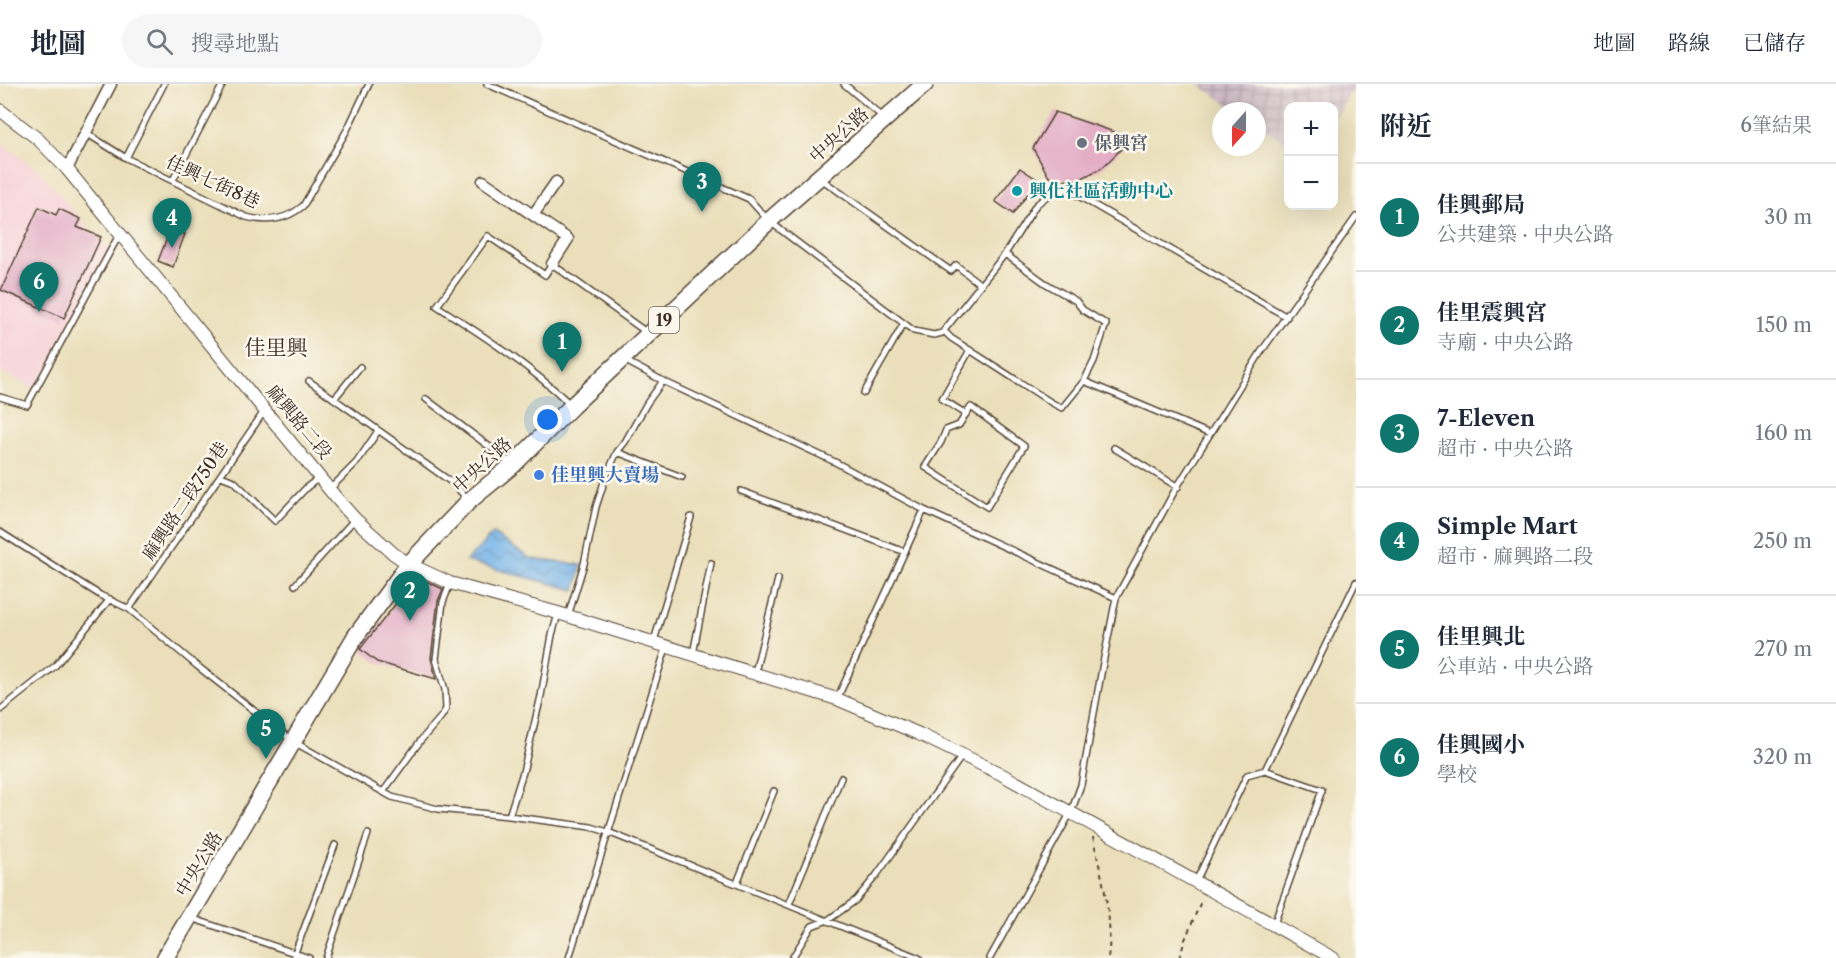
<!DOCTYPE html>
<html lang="zh-TW">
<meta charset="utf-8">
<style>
:root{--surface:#fff;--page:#f6f6f7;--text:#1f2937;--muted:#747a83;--line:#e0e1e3;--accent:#0f766e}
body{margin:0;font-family:"Libre Caslon Text","Noto Serif TC",serif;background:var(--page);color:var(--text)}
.controls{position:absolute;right:18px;top:18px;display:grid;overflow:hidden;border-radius:12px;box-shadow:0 6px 24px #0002}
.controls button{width:54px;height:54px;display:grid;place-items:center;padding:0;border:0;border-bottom:2px solid var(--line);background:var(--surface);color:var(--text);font:30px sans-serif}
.compass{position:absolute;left:1212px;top:18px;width:54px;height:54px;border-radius:50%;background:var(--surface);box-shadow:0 6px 24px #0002;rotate:201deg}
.you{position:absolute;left:548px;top:336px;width:21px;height:21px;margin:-15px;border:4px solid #fff;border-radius:50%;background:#1a73e8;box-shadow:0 0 0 9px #1a73e833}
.badge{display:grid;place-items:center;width:39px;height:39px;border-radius:50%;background:var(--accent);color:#fff;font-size:20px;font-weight:700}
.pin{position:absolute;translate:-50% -50px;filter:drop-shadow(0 2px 3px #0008)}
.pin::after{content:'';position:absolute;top:32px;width:21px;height:18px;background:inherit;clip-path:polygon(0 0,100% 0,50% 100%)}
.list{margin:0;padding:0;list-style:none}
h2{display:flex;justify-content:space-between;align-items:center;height:78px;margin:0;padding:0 24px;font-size:26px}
h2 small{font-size:20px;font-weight:400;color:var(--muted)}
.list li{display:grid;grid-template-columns:39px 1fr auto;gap:18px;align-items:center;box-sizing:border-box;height:108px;padding:0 24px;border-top:2px solid var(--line)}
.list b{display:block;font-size:22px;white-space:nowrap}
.list p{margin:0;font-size:20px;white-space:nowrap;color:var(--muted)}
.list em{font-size:20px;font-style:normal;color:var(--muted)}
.icon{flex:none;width:33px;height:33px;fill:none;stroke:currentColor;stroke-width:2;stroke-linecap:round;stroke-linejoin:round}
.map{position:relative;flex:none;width:1356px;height:874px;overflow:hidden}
header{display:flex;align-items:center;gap:36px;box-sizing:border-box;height:84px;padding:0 30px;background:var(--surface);border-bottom:2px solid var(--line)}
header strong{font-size:28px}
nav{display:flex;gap:33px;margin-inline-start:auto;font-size:21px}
.search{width:420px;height:54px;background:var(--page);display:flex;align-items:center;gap:15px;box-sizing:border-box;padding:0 21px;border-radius:33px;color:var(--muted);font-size:22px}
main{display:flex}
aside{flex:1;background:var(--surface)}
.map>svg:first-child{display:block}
.built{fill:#f6cfd7}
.industrial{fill:url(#industrial-grid)}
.water{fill:url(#water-waves);stroke:#586f84;stroke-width:1.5}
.building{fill:#e3aec6}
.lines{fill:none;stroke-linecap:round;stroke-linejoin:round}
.service-casing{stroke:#554535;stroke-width:8}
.minor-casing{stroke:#554535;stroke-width:13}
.tertiary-casing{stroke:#554535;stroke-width:14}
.primary-casing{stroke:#554535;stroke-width:19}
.path{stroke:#554535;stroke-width:2;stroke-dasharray:4.5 4.5;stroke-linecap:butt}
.service{stroke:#fff;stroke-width:5}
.minor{stroke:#fff;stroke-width:10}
.tertiary{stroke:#fff;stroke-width:12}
.primary{stroke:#fff;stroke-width:16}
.worship-dot{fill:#6b7280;stroke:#fbf7ec;stroke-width:2}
.culture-dot{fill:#0f9aa8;stroke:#fbf7ec;stroke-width:2}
.shop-dot{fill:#3f7fe0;stroke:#fbf7ec;stroke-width:2}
.labels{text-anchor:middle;stroke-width:5;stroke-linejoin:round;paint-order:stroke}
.shield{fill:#fbf7ec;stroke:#75685c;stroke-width:1.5}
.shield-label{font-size:16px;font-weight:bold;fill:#3b2a1e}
.street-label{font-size:18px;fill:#3b2a1e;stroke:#fbf7ec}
.worship-label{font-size:18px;font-weight:bold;fill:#5b616d;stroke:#fbf7ec;text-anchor:start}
.culture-label{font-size:18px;font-weight:bold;fill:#0d838f;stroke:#fbf7ec;text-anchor:start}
.shop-label{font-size:18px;font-weight:bold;fill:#366cbe;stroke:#fbf7ec;text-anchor:start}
.quarter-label{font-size:21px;fill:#3b2a1e;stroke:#fbf7ec}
</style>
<header>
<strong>地圖</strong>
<div class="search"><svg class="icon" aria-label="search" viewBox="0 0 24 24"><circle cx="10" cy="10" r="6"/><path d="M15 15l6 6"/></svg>搜尋地點</div>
<nav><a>地圖</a><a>路線</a><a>已儲存</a></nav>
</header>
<main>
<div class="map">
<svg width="1356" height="874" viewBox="0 0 1356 874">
<defs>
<pattern id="industrial-grid" width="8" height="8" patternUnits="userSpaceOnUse" patternTransform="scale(1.5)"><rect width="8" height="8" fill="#d1bdc9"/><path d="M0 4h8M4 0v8" fill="none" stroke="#ab9aa3"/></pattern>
<pattern id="water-waves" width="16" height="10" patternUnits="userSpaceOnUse" patternTransform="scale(1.5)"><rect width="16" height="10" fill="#76b4e9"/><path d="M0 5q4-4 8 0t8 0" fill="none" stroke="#6293bc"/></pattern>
</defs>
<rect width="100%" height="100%" fill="#fbf7ec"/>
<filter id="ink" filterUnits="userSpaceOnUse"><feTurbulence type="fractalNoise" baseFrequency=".0167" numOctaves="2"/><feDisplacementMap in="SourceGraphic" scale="12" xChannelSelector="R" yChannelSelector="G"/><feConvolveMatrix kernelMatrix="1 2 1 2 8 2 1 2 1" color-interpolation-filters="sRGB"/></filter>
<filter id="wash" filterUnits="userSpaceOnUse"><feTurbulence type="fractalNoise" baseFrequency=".008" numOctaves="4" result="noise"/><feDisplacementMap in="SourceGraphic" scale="24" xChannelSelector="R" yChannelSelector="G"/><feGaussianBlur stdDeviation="1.35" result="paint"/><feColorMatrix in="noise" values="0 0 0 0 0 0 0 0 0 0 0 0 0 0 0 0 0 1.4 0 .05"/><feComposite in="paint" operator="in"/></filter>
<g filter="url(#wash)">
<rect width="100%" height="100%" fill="#eadfba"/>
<path class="built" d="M0,58L40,88L111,170L36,306L0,287Z"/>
<path class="industrial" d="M1198,0H1356L1334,36V22H1288V60L1257,39V27H1238Z"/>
<path class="water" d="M493,450L531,475L582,481L575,506L466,477Z"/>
<g id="blocks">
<path class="building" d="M1055,28L1082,37L1132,54L1102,84L1074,98L1049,93L1033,64Z
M1020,84L1038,96L1013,130L995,117Z
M39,123L56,131L59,125L81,135L77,143L101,153L64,234L1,206Z
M171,144L185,150L173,183L158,177Z
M417,493L443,505L438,517L431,574L436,595L377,578L360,565Z"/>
</g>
</g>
<g filter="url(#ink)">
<use href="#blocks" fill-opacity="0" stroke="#554535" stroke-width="1.5"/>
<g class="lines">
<defs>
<path id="service" d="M487,0L749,115L769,137L914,247L934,251L942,249L1005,170L1036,121L1057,104L1077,111L1287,233
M844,0L884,34
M86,49L126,74L246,133C268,139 286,136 303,122L347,46L369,0
M126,74L164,0
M821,95L951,187L956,181L981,201
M173,96L223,0
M1005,170L1045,199L1076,217L1083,226L1106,240L1094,277L1084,297
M944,247L951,254L1052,319L1062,324L1084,297L1210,350
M624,276L663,297L835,378L924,426L1116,514
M309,297L454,400L468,416
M864,309L904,239
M0,313L27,321L119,151
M334,315L360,283
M426,315L511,379
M570,320C530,282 484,252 437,222L488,152L545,191L552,180L646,248
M966,330L959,341L946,346L941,358L925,383L987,423L1024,362L971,323L966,330L942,315L970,266
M1114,364L1178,403
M617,368L682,393
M221,392L234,397L275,437L307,403L319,394
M330,405L357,378L378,347
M741,407L905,468
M0,448L100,511L129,525L196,581L294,658L392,713L438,725L509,732L591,743L608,748L919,874
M295,501L354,436
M129,525L265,326
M568,532L584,480L596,423L605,395L617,368L625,358L647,319L663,297
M654,557L691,433
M693,570L711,479
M755,588L778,495
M837,615L924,426
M0,626L55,582L110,515
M1265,686L1322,706L1274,840
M383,708L421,656L441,633L446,625L445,606L436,575L443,518L450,500
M509,732L523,688L541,612L552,551L558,530
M1196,797L1247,691L1265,686L1356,498
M737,799L774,707
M789,820L841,694
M191,834L309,874
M293,874L335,761
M326,874L368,750
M569,874L666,564
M792,874L812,842L828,836L856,816L876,792L962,672
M990,874L1071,728L1081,701L1103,579L1116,514L1174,408L1261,268L1356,133"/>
<path id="minor" d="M67,85L111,0
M483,97L568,155L552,180
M533,131L556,98"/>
<path id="tertiary" d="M0,26L38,55L67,85L338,416L355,435L394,470L409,480L450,499L558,529L837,615L919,650L999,689L1333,874"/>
<path id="primary" d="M165,874L355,553L409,480L469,417L513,381L572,322L769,137L925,0"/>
</defs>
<use href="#service" class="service-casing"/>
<use href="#minor" class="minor-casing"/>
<use href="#tertiary" class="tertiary-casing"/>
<use href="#primary" class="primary-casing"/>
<path class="path" d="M1093,753C1101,793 1114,833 1108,874
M1180,874L1184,858L1202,815"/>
<use href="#service" class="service"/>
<use href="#minor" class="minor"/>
<use href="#tertiary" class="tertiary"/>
<use href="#primary" class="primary"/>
</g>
</g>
<circle class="worship-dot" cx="1082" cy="59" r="6"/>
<circle class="culture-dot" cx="1017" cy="107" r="6"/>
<circle class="shop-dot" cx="539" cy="391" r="6"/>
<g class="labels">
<rect class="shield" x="649" y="223" width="30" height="26" rx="4.5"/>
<g class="shield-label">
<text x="664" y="242">19</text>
</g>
<g class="street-label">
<text transform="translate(839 51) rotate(-42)" y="6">中央公路</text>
<text transform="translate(213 98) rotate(25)" y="6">佳興七街8巷</text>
<text transform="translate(299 338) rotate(50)" y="6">麻興路二段</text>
<text transform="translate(482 381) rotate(-42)" y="6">中央公路</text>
<text transform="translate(185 417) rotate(-56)" y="6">麻興路二段750巷</text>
<text transform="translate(199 780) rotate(-59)" y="6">中央公路</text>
</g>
<g class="worship-label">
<text x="1094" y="65">保興宮</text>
</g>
<g class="culture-label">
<text x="1029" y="113">興化社區活動中心</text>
</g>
<g class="shop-label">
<text x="551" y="397">佳里興大賣場</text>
</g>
<g class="quarter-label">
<text x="276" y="271">佳里興</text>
</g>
</g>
</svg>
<div class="controls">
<button>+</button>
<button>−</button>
</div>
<svg class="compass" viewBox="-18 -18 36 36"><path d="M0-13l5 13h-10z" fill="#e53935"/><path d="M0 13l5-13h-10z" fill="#747a83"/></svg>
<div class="you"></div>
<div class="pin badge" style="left:562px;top:288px">1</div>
<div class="pin badge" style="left:410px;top:537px">2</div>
<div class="pin badge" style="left:702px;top:128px">3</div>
<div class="pin badge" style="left:172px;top:164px">4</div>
<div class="pin badge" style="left:266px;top:675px">5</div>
<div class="pin badge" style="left:39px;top:228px">6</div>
</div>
<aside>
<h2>附近<small>6筆結果</small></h2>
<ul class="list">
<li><span class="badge">1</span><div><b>佳興郵局</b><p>公共建築 · 中央公路</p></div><em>30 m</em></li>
<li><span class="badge">2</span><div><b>佳里震興宮</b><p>寺廟 · 中央公路</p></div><em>150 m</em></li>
<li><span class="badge">3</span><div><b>7-Eleven</b><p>超市 · 中央公路</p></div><em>160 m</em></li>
<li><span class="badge">4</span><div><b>Simple Mart</b><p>超市 · 麻興路二段</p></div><em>250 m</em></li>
<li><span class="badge">5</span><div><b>佳里興北</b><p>公車站 · 中央公路</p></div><em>270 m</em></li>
<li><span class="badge">6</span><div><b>佳興國小</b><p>學校</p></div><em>320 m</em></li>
</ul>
</aside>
</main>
